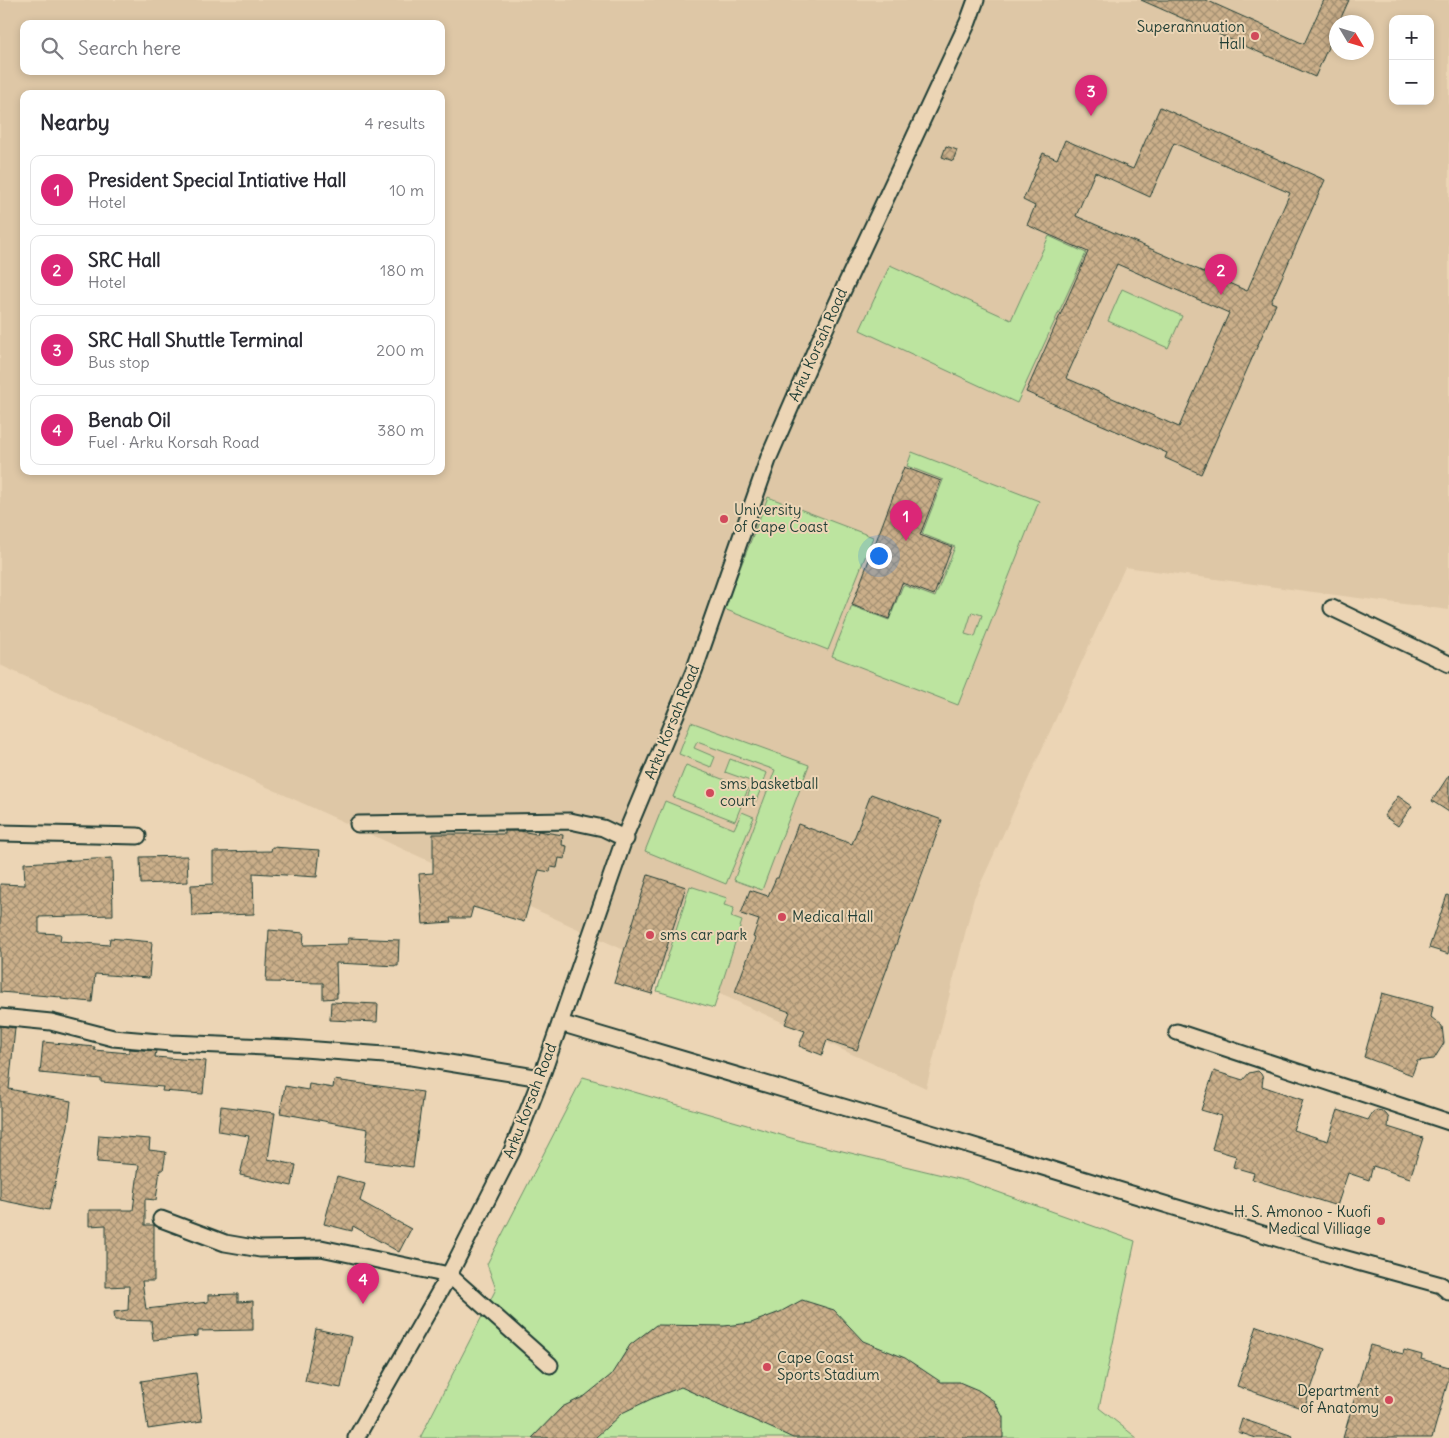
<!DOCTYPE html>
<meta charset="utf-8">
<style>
:root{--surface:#fff;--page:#f7f7f7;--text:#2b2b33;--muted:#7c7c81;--line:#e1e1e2;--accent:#db2777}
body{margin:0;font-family:Delius,sans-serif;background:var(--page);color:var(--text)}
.controls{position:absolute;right:15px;top:15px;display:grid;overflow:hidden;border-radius:10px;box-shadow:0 2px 8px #0003}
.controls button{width:45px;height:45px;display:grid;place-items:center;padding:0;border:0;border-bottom:1px solid var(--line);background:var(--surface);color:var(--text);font:25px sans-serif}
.compass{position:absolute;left:1329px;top:15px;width:45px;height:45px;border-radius:50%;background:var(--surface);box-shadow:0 2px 8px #0003;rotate:128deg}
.you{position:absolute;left:878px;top:555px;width:18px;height:18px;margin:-12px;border:4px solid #fff;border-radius:50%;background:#1a73e8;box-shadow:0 0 0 8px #1a73e833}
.badge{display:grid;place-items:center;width:32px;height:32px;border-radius:50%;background:var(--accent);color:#fff;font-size:16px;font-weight:700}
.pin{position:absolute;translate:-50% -41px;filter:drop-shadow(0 1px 2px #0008)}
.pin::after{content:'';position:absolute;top:26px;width:18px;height:15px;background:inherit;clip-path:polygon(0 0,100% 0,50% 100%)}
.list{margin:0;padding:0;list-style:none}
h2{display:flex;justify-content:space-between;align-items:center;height:65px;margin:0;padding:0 20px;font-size:21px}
h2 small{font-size:16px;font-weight:400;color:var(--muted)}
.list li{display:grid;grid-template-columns:32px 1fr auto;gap:15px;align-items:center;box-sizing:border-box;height:70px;margin:0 10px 10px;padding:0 10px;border:1px solid var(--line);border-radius:10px}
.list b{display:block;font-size:19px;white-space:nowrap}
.list p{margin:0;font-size:16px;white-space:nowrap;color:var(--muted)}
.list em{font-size:16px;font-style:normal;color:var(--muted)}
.icon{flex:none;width:28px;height:28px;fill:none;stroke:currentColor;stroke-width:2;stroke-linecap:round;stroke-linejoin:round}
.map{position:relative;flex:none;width:1449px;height:1438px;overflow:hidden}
.search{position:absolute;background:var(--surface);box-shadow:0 2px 8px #0003;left:20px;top:20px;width:425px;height:55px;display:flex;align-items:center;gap:12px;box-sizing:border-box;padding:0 18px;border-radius:10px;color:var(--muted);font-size:19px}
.panel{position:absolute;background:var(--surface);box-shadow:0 2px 8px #0003;left:20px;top:90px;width:425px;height:385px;border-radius:10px}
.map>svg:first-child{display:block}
.built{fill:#dec7a6;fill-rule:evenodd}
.grass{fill:#bce49f;stroke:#6e906a;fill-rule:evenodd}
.building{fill:url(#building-cross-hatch);stroke:#1f3d34;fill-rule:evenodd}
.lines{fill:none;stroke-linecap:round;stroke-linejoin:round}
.minor-casing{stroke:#1f3d34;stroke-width:19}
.minor{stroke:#ecd5b5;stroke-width:15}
.poi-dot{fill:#d1495b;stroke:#ecd5b5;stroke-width:2}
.labels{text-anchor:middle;stroke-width:4;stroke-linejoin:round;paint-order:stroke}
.poi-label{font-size:15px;fill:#1f3d34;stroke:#ecd5b5;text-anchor:start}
.street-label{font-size:15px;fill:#1f3d34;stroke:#ecd5b5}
</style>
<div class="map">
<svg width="1449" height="1438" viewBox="0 0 1449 1438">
<defs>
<pattern id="building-cross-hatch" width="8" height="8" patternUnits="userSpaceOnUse" patternTransform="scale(1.25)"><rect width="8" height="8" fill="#cbaf8a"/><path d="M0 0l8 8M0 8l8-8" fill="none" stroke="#a49072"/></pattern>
</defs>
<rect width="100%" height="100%" fill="#ecd5b5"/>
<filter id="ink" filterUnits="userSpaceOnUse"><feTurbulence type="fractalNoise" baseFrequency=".02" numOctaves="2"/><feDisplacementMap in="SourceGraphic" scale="10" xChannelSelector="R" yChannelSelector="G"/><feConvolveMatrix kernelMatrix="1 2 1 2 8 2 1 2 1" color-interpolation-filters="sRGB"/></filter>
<g filter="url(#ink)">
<path class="built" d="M0,0H1449V610L1125,567L974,898L926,1088L0,665ZM1393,19H1430V101H1393ZM1336,22H1366V52H1336ZM24,24H441V71H24ZM24,94H441V471H24Z"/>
<path class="grass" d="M1049,236L1086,253L1017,403L860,330L890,265L1011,320Z
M1122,289L1182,316L1168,348L1108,321Z
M912,452L1039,501L958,705L832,656L852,606L889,620L903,585L935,597L955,547L922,534L943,480L907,466ZM972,612L982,615L975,637L965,634Z
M768,497L873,537L828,650L724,609Z
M691,722L809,765L762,890L734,880L775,770L697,742L694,748L715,757L711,767L679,754Z
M730,759L767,773L756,801L747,798L753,782L725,772Z
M686,765L748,789L735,821L673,797Z
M665,801L734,829L742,812L754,817L726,884L645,851Z
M690,886L727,898L724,905L734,908L731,917L742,921L714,1008L657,991Z
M583,1077L805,1142L967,1181L1135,1241L1099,1408L1137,1438H420L496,1289L487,1264Z"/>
<path class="building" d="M1141,0H1206L1304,44L1324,0H1349L1339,22H1336V29L1315,77Z
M1160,107L1325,180L1271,302L1276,304L1201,474L1165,458L1167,453L1026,392L1088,252L1027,225L1035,206L1023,200L1043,153L1057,159L1065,140L1133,169ZM1174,143L1290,193L1247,291L1076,216L1095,172L1150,197ZM1117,264L1229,313L1179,427L1066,378Z
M946,146L957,150L953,161L942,157Z
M904,467L941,481L920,535L952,547L934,595L902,583L889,619L852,605Z
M1449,775V812L1432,801Z
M871,794L942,820L857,1050L827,1040L822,1055L799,1046L805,1031L785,1024L790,1012L735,992L755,938L753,937L759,920L741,914L750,890L768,896L776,878H778L798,824L852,844Z
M1398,796L1412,806L1398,826L1384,816Z
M505,831H520L537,834L538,831L563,835L562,845L567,846L565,859L559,858L557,868L551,867L550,872L539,870L524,922L473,907L470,918H450L451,922L423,924L419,874L433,873V834H505Z
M272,847L320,850L317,877L253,873L254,914L192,916L191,885L213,884V852L271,851Z
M187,856L188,882L141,884L140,857Z
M112,858L113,915L39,917V933L61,934L60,941L109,945L110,938L152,942L149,978L95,974L92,1002L61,999V997L0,992V884L25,885L24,863Z
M648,875L686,887L652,994L614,983Z
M1447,895L1449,896V954L1429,948Z
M269,930L304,933L303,945L348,944V938L399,940L398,966L336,963L337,998L323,999V983L266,982Z
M1382,993L1433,1007L1431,1017L1442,1026L1444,1043L1434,1059L1417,1061L1412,1075L1364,1057Z
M331,1002L378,1004L377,1022L330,1020Z
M0,1026L15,1028L9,1089L71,1101L68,1126L49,1210L0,1200Z
M43,1042L95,1047L94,1050L129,1053V1049L156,1051L155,1057L206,1061L203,1094L162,1091L163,1087L101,1082V1079L40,1073Z
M1214,1071L1243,1080L1249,1073L1258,1071L1261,1074L1263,1078L1262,1086L1303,1100L1293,1130L1328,1141L1338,1110L1368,1120L1373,1112L1377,1110L1382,1111L1386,1114L1389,1118L1388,1127L1423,1138L1410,1178L1373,1166L1369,1180L1348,1173L1337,1206L1252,1179L1254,1173L1233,1167L1236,1156L1212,1149L1221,1116L1201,1110Z
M334,1080L423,1092L413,1167L364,1161L368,1129L280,1113L285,1086L308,1090L309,1084L333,1088Z
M221,1106L275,1113L268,1159L296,1165L292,1186L240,1175L249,1136L218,1131Z
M99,1135L150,1139L149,1150L166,1152L163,1170H160L156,1200L145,1199V1225H154V1281H142L146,1309L208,1302V1295L238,1294V1302L253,1301V1330L198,1331V1336L153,1340L151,1321L115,1320L114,1312L128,1310L129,1286L106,1287V1225L89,1226V1210H133L139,1165L97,1162Z
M337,1176L365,1184L360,1201L411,1229L399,1252L353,1226L352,1231L324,1224Z
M802,1300L834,1310L863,1341L905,1358L941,1382H959L978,1390L994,1401L1003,1417V1438H793L681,1387L651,1399L622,1413L595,1438H532L562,1407L585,1396L611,1375L630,1345L656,1325L724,1326L751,1323L780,1312Z
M1257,1326L1325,1349L1304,1409L1237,1386Z
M316,1329L352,1337L341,1388L305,1381Z
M1370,1345L1403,1354L1404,1350L1422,1355L1421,1359L1449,1367V1378L1432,1438H1343Z
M196,1373L202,1421L148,1429L141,1381Z
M1242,1419L1293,1436L1292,1438H1256L1238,1432Z"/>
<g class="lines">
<defs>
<path id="minor" d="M1332,608L1449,664
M358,824L570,821L603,828L626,839
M0,833L138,836
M0,1017L51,1022L113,1038L171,1043L290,1048L412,1057L541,1078
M560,1023L931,1133L1332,1255L1441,1285L1449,1292
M1177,1032L1449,1122
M161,1219L225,1243L260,1249L321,1248L449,1275L550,1365
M356,1438L449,1275L512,1151L541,1078L627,831L694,671L769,457L818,344L968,22L976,0"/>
</defs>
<use href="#minor" class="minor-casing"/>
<use href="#minor" class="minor"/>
</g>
</g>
<g class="poi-dot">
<circle cx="1255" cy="36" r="5"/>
<circle cx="724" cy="519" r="5"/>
<circle cx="710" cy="793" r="5"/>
<circle cx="782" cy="917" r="5"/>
<circle cx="650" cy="935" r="5"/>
<circle cx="1381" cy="1221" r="5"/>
<circle cx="767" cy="1367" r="5"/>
<circle cx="1389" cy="1400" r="5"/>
</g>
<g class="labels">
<g class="poi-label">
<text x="1245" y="32" text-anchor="end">Superannuation<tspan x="1245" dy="17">Hall</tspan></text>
<text x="734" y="515">University<tspan x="734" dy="17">of Cape Coast</tspan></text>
<text x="720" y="789">sms basketball<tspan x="720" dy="17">court</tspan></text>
<text x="792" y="922">Medical Hall</text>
<text x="660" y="940">sms car park</text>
<text x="1371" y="1217" text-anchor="end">H. S. Amonoo - Kuofi<tspan x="1371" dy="17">Medical Villiage</tspan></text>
<text x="777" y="1363">Cape Coast<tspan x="777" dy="17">Sports Stadium</tspan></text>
<text x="1379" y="1396" text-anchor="end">Department<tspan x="1379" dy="17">of Anatomy</tspan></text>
</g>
<g class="street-label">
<text transform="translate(818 345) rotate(-66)" y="5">Arku Korsah Road</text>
<text transform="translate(672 722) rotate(-68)" y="5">Arku Korsah Road</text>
<text transform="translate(530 1101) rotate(-69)" y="5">Arku Korsah Road</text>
</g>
</g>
</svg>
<div class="controls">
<button>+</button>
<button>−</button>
</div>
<svg class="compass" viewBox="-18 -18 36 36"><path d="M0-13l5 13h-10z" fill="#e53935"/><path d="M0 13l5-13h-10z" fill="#7c7c81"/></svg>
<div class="you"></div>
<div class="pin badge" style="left:906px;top:541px">1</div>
<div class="pin badge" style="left:1221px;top:295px">2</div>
<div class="pin badge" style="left:1091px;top:116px">3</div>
<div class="pin badge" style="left:363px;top:1304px">4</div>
<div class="search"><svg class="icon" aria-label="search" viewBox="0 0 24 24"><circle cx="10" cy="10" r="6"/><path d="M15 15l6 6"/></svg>Search here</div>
<section class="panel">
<h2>Nearby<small>4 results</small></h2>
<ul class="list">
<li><span class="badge">1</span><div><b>President Special Intiative Hall</b><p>Hotel</p></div><em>10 m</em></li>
<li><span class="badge">2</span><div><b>SRC Hall</b><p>Hotel</p></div><em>180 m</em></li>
<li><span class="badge">3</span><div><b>SRC Hall Shuttle Terminal</b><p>Bus stop</p></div><em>200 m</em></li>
<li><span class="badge">4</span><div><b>Benab Oil</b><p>Fuel · Arku Korsah Road</p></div><em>380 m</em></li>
</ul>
</section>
</div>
